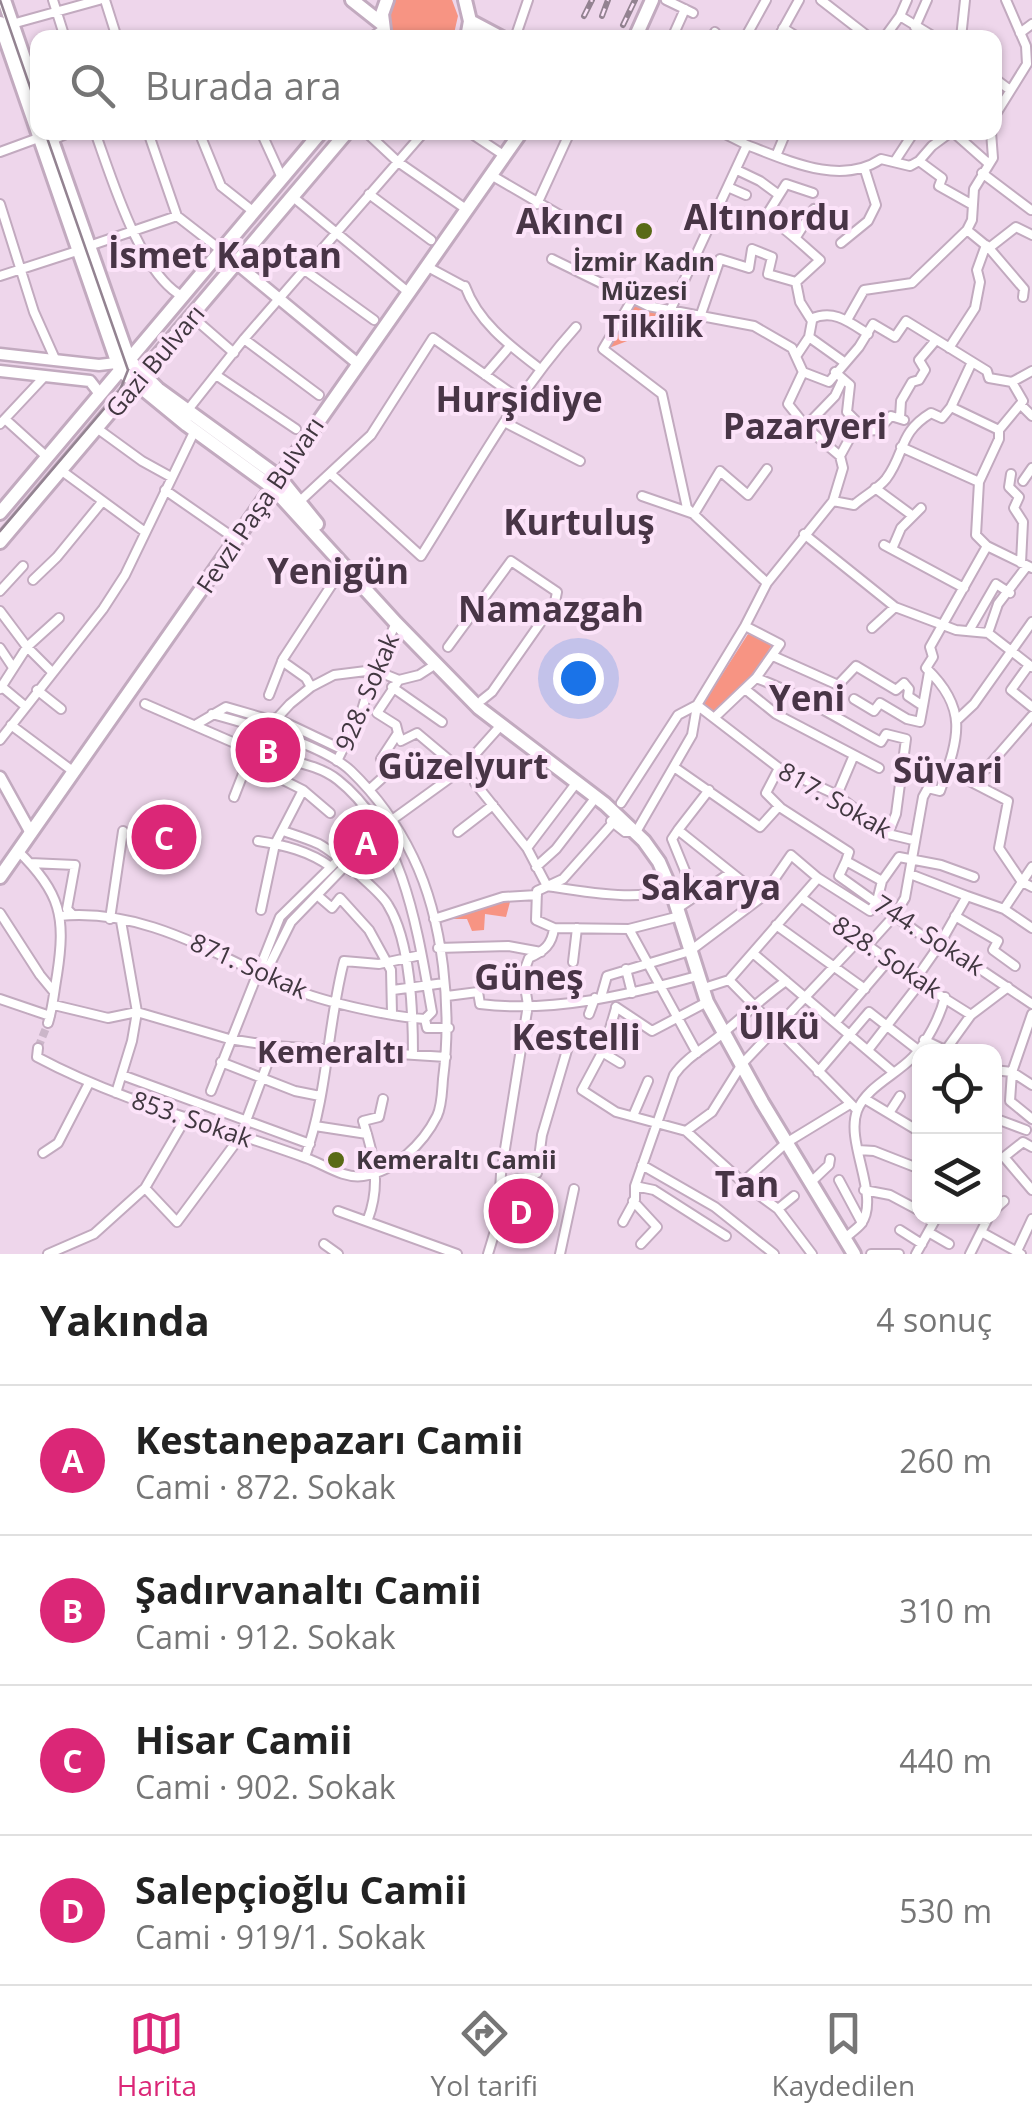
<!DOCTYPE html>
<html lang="tr">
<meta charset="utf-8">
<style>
:root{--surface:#fff;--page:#f6f6f6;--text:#222;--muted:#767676;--line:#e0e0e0;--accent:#db2777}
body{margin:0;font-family:"Open Sans",sans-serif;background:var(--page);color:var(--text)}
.controls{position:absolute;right:30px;bottom:30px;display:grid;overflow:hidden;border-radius:20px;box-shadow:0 2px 8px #0004}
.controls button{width:90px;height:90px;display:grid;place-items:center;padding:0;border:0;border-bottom:2px solid var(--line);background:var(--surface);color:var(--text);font:50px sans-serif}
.you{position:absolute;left:578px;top:678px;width:35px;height:35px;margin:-25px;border:8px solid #fff;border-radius:50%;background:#1a73e8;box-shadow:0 0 0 15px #1a73e833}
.badge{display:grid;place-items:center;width:65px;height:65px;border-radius:50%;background:var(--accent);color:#fff;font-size:32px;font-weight:700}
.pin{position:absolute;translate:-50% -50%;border:5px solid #fff;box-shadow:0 2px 10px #0006}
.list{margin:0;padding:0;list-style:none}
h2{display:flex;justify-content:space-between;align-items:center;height:130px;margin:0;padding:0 40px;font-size:42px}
h2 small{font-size:32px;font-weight:400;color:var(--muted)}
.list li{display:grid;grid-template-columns:65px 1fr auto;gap:30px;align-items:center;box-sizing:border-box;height:150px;padding:0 40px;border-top:2px solid var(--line)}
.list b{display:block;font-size:38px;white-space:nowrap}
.list p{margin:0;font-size:32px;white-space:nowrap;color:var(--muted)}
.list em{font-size:32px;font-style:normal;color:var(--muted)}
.icon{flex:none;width:55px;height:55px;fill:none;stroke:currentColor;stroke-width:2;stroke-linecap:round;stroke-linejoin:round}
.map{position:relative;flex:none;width:1032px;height:1254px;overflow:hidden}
.search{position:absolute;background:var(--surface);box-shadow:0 2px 8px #0004;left:30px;right:30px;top:30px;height:110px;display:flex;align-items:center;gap:25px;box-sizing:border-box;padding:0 35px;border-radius:20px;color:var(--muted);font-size:38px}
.sheet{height:730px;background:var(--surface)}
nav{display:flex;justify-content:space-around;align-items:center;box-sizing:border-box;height:140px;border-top:2px solid var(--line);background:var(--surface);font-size:28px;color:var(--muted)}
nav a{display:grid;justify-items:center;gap:5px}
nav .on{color:var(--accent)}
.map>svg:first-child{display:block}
.green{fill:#f79483}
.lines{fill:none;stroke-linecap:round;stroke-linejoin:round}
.minor-tunnel{stroke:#cbb6c9;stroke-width:8;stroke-dasharray:8 4;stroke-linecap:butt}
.minor-casing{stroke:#c2aabf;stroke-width:12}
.tertiary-casing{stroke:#c2aabf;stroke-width:15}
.primary-casing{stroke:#c2aabf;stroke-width:18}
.minor{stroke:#fff;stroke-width:8}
.tertiary{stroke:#fff;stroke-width:10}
.primary{stroke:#fff;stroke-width:12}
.tram{stroke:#938391;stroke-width:2.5}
.rail-casing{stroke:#938391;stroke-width:6}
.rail{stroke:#fce3f9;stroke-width:2.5;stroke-dasharray:8;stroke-linecap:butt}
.poi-dot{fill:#596a16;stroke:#fce3f9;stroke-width:4}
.labels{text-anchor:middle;stroke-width:8;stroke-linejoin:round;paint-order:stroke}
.poi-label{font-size:25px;font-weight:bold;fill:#413740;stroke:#fce3f9}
.street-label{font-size:25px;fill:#413740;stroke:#fce3f9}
.quarter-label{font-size:30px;font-weight:bold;fill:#483546;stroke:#fce3f9}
.district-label{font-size:35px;font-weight:bold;fill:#483546;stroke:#fce3f9}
</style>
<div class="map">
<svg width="1032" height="1254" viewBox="0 0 1032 1254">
<rect width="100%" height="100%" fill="#eed6eb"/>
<path class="green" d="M395,0H452L458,16L453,38L394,37L388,19Z
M633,303L663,315L662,337L635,338L609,348Z
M748,634L773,643L747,686L713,717L702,706Z
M499,898L510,902L506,917L485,914L484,930L472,931L467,919H448L447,915Z"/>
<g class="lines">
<path class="minor-tunnel" d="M38,1048L48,1023"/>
<defs>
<path id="minor" d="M53,0L65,38
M105,0L117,38
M666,0L693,13
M821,0L870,38
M900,16L907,0
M12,24L99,0
M915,27L927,0
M783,28L799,38
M1020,33L1032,24
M370,38L382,30
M515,38L528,0
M672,38L685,9
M712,38L715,32
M745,38L766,0
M778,38L799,0
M884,38L900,16L936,38
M961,38L965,0
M994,78L1010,90
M994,117L1027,64L1026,46L1006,0
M95,132C111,176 140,274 182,296
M148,132L177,216L222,251
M199,132L221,186L254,212
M261,132L282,178
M366,132L398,162L466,209
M469,132L505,156
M953,132L988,163
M52,140L71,132
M747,145C789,161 841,186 881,159L910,166L919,161L942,178L939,186L971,204
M0,152L41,137
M776,156L786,132
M895,161L914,132
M919,161L932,146L951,132
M737,170L760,181L779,195
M982,173L1031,210
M491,175L570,221
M730,188L746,195
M369,194L431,240
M293,197L408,292
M0,204L34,312L55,359
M537,204L570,132
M967,230L989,248L1016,227L1032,235
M796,237L814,209L833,217
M841,243L868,221L876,205L865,170
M89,246L177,216
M989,248L1024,289L1023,297
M552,259L648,306L754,326L792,348L803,372L788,404L808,429L840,456L843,468L833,501L767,583L745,626L697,705L779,768L837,795L888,834L913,840
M426,266L465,287
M306,271L374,320
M0,276L77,251
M796,282L820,260C801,244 787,229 766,216L786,184L813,193
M796,282L800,302L812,321L809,337L797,355
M465,286C478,322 509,345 539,368
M632,300L603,349L662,394L687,508L767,583
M670,311L747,145L721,132
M700,317L720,259L749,268L752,249L772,257L768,274L796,282
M811,319C833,309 848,321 868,334
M196,320L234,353
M847,320L864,290L912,283L967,230L972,220L974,189L993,158L991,132
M809,337L844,362
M244,339L319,395
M949,348L975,308L980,282L977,270L986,245
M803,372L829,382L859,347L873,324L895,337L906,321L987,371L989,378L1012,382L1023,401L999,430V439L979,482L976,535L987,546L1032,568
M835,372L850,385L847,412L858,423L840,456
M216,375L296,429
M485,375L510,346
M1012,382L1032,371
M1021,405L1032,416
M951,407L999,430
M187,411L244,339L424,132
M900,418L901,401L912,382L919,380L925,370L919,360L936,340
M5,419L47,457
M506,423L580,461
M858,423L865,431L878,430L891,416L904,420
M0,424L45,376
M806,426L835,396L843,379
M98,429L142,461L171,477
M901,447L979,482
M62,471L145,532
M1011,474L1009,487L1019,497L1014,508L1023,522L1021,563
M332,475L421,556C471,477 514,396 576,327
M1023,481L1032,468
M875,488L913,516
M165,490L237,540
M642,496L694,514L720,471L748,495L767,469
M833,501L854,505C864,496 878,489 886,479C906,452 898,433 931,413L942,418L951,407L972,362
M299,502L371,435L433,338L518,398
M804,534L895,607L956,630L988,633L1032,667
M884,545L964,588
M892,549L901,528L921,508
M33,580L57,557L102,502
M0,591L23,566
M0,611L27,647L51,671
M745,626L780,644L756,678
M872,628L895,607
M970,629L996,584L1010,593
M988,633L998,604L1027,566
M448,647L511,561L557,592L555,602L492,692L482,700
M0,648L12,666
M773,656L838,685L856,666L896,690L904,683L909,689L908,696L923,706L929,672
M282,661L306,678L311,687
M1029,665L1011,690L1032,707
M1,686L25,706
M392,687L442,722
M0,689L27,647L59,618
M745,689L776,714L879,768
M37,690L61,709
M269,695L283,659L344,566
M854,699L874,711L880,703L907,719L920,722L923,706
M145,704L253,751
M276,718L341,749
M714,718L756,678C800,694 840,720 881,742L886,734L906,739L896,814L888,834
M958,719L974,704L1032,622
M197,724L226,707L274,721
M11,725L74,772
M398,733L401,741L417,733L461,770
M0,740L103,609L125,575L195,430
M280,758C300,763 322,767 338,780C405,833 418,934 432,1012L425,1019
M337,761L362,710L374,670L396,623
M674,767L760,827L779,806
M779,768L766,793L781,808L849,852L846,861L882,881
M986,769L1032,716
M948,770L1008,801L999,848L1022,882L1032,887
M273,775L303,790L330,813
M475,783L527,848L547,886C591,893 650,904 690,883L672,839L678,830
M369,790L390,771L381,759L398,733L396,725L377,713L399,680
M709,790L678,830L762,897
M837,795L854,755
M234,797L259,733L267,729L290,704L311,687L334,675L374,670L399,680L419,675L436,664
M621,803L678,715L697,705
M619,816L563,879L537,891L536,920L554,928L629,929L680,916
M611,821L625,832H636L692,735L697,706
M378,830L461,770L502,724
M283,831C295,835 308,839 319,844C332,851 381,892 388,905C411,942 413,1012 413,1055
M458,832L493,805
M258,841C284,845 309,851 331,867
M527,848L577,782
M18,851C61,893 66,917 57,975C54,992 53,1007 48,1023
M846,861L839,876L938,947L968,961L1032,1004
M30,863L75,865L67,909L73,915
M536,867L556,849L596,797
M910,874L967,896
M317,895L332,908L340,898L369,930L391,970L392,1013
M802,898L920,983L971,1015
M678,908L730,873
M1004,909L1032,867
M261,910L275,844L303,790
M0,913L40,975L54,992
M59,916C149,907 220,959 298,991C329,1003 392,1017 425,1019
M955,916L998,941L993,950L1015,966
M110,919L123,831
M434,919L503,897L537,895
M776,925L865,989
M629,929L697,1053
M867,946L894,916L905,898L923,797L928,788L940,791C958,739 970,710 926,668L933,657L930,647L987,546
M438,948L508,946L541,952
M754,954L893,1072
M573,962L577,928
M626,969L632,993
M265,974L291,922L345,866L352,871L387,847
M729,980L857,1110
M915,980L938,947L967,896L1004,909L1032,928
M701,989L729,980L818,878
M393,990L444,983
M447,996L478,992L480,1004C552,1013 628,995 697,976
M601,997L607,976L690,951L762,897L791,855L818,878L870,911L877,901L882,881L899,857L941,865L974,877
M0,999L50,1016
M54,1005L108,1018L137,1012L229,1039L274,1046L446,1057
M616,1007L652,1031L707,1002
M616,1008L604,1049L582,1090L616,1112L686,1131L712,1112L742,1064L859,940
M589,1014L595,998
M1032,1014L1012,1072L1010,1101L1032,1119
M425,1019L427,1028H449
M836,1022L888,961
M924,1040L949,1052
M38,1048L37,1057C121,1102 216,1125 306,1158C324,1164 343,1179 363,1176C394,1172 423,1144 437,1116C442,1106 442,1091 443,1079C452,1010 444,921 413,857C398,826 376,795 351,771C325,746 249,724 212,714
M868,1050L920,983
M945,1051L971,1015L1008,987
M602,1052L620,1063
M221,1062L295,1091L320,1096
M994,1070L1012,1072L1032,1085
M818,1072L869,1012L918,1050
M122,1075L310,1144
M211,1091L280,917L338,860
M116,1093L132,1041L137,1012L121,921
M865,1099L920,1132
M889,1113L900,1096
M633,1116L648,1081
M994,1118L1026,1130
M315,1126L367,1134
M686,1131L748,1187L778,1209L812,1254
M1032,1147L1023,1142L1004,1157L1032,1190
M858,1150L874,1151L920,1169
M43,1153L58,1143L88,1085
M305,1157C328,1094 327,1026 344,961L379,964L421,955
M503,1164L537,1173L542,1135L570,1040
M642,1165L715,1207L774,1254
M839,1180L862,1223
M743,1182L786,1143L850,1104
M810,1183L829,1165L830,1159
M635,1186L654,1190L726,1236
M145,1188L177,1222L240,1137L274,1046
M864,1190L890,1195L920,1211
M633,1201L657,1227L641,1244
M778,1209L794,1196
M994,1210L1004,1201
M338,1211L457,1254
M368,1219C381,1185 374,1155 363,1121L379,1117L383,1099
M623,1222L635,1200V1186L674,1075C686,1057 707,1047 723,1033C745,1015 763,997 786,981
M900,1230L922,1244
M930,1233L949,1244
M983,1233L1021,1254
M844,1239C849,1234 857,1229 861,1224C881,1197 845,1143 857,1111C866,1087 896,1075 913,1057C927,1042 940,1017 945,997
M324,1244L338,1254
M1017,1251L1032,1219
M48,1254L94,1234L145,1188L187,1116
M488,1254L498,1221L501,1174L528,1005L523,974L529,958C544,951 552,945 554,928
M560,1254L574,1189
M871,1254H899
M916,1254L935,1220L929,1216
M970,1254L989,1216"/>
<path id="tertiary" d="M237,264L357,363
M0,354L99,365L116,363
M0,371L90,381L100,394
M0,777L31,833"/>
<path id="primary" d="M4,0L38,99
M352,0L381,23
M465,0L470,21L467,38
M470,21L502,38
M0,23L120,370L187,425L272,487L396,623L479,708L605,804L644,841L659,862L672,892L707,1002L762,1102L854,1254
M385,38L382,14L387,0
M635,38L652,0
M49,132L129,360L158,389L279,477L317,524
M0,513L321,132
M0,542L347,132
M0,877L521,132"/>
</defs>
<use href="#minor" class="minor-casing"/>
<use href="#tertiary" class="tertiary-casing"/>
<use href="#primary" class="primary-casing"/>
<use href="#minor" class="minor"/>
<use href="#tertiary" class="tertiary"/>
<use href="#primary" class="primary"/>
<path class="tram" d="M0,0L38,110
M0,531L120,390L128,370L45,132"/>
<defs>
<path id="rail" d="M584,16L592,0
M602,16L608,0
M623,25L635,0"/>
</defs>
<use href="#rail" class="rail-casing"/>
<use href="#rail" class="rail"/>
</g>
<g class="poi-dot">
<circle cx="644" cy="231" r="10"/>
<circle cx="336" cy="1160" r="10"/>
</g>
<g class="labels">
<g class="poi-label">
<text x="644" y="271">İzmir Kadın<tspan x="644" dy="29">Müzesi</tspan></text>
<text x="356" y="1169" text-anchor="start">Kemeraltı Camii</text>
</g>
<g class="street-label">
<text transform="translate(155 361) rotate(-50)" y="9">Gazi Bulvarı</text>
<text transform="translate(260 505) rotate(-56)" y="9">Fevzi Paşa Bulvarı</text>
<text transform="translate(367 692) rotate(-67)" y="9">928. Sokak</text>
<text transform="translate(835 800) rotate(30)" y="9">817. Sokak</text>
<text transform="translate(929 935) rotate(33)" y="9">744. Sokak</text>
<text transform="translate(887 957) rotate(34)" y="9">828. Sokak</text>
<text transform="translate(249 966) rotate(24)" y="9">871. Sokak</text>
<text transform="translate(192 1119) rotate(19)" y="9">853. Sokak</text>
</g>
<g class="quarter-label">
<text x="653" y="337">Tilkilik</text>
<text x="331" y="1063">Kemeraltı</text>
</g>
<g class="district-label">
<text x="767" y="230">Altınordu</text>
<text x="570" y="234">Akıncı</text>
<text x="225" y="268">İsmet Kaptan</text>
<text x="519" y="412">Hurşidiye</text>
<text x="805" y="439">Pazaryeri</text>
<text x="579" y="535">Kurtuluş</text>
<text x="338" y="584">Yenigün</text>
<text x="551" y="622">Namazgah</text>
<text x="807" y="711">Yeni</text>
<text x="463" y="779">Güzelyurt</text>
<text x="948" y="783">Süvari</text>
<text x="711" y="900">Sakarya</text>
<text x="529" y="990">Güneş</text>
<text x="779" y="1039">Ülkü</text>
<text x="576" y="1050">Kestelli</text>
<text x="747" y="1197">Tan</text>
</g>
</g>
</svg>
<div class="controls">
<button><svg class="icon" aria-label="locate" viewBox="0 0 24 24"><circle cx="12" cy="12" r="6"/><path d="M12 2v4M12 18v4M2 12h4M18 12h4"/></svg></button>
<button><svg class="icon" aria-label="layers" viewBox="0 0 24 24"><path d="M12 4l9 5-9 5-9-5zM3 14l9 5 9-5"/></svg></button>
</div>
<div class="you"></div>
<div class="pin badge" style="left:366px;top:842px">A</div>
<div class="pin badge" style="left:268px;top:750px">B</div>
<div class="pin badge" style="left:164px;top:837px">C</div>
<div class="pin badge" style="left:521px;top:1211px">D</div>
<div class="search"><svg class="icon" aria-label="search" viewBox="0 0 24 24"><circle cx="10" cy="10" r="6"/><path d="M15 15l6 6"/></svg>Burada ara</div>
</div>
<section class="sheet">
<h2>Yakında<small>4 sonuç</small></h2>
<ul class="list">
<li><span class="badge">A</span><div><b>Kestanepazarı Camii</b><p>Cami · 872. Sokak</p></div><em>260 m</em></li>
<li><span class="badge">B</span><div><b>Şadırvanaltı Camii</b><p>Cami · 912. Sokak</p></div><em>310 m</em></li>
<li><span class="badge">C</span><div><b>Hisar Camii</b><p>Cami · 902. Sokak</p></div><em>440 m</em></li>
<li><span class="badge">D</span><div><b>Salepçioğlu Camii</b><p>Cami · 919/1. Sokak</p></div><em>530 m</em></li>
</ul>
</section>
<nav>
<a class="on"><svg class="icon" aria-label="map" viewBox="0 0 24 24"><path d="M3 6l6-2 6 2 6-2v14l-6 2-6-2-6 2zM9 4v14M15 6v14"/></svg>Harita</a>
<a><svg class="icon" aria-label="directions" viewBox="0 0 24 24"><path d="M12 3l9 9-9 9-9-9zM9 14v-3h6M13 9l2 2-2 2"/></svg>Yol tarifi</a>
<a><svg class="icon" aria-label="saved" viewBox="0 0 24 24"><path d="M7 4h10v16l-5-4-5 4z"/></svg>Kaydedilen</a>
</nav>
